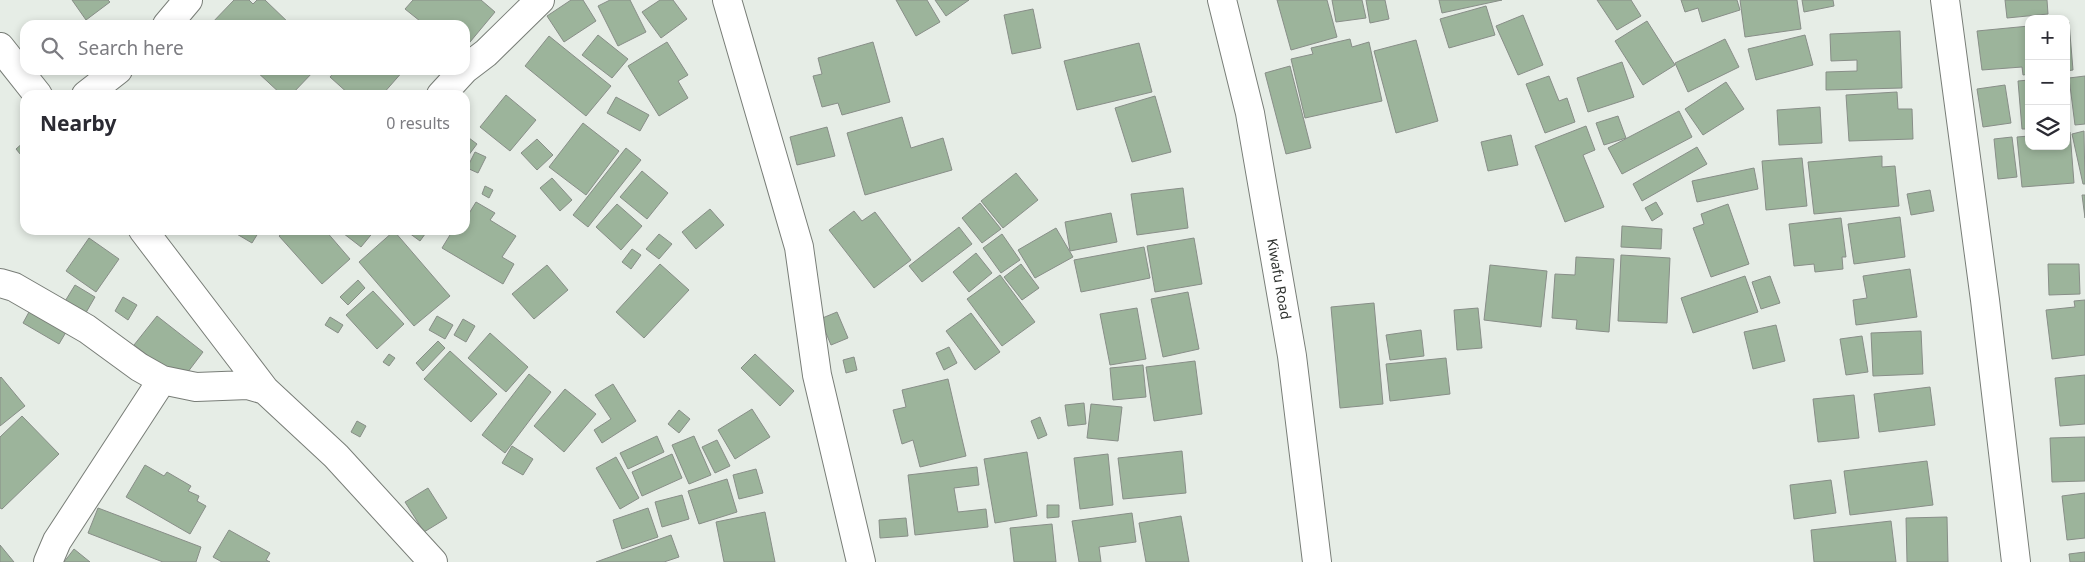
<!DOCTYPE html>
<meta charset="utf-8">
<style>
:root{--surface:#fff;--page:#f7f7f7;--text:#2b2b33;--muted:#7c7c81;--line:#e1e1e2}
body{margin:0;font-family:"Noto Sans",sans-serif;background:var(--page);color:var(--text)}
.controls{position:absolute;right:15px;top:15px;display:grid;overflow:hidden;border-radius:10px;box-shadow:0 2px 8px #0003}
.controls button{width:45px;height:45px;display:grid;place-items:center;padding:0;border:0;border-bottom:1px solid var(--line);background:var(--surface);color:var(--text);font:25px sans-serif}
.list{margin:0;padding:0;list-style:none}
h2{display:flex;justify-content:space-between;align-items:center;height:65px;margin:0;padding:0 20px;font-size:21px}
h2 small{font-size:16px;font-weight:400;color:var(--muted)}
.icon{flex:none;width:28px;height:28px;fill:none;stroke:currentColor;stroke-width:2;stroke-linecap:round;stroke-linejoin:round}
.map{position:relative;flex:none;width:2085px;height:562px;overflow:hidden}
.search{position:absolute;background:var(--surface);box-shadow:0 2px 8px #0003;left:20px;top:20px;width:450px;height:55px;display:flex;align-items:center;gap:12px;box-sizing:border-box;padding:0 18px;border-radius:15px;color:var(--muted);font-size:19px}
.panel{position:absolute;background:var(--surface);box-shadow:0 2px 8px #0003;left:20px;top:90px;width:450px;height:145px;border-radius:15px}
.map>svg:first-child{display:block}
.building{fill:#9cb49b;stroke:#888e88}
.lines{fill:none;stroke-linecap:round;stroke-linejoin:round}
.minor-casing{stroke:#787d77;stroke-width:30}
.minor{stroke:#fff;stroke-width:28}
.labels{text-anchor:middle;stroke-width:4.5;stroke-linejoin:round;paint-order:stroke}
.street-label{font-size:14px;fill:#303330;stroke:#fff}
</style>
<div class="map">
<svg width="2085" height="562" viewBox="0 0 2085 562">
<rect width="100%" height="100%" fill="#e6ede6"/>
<path class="building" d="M72,0H108L110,2L86,20Z
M234,0H249L253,4L257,0H265L291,25H210Z
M413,0H481L495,12L465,48V25H425L405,9Z
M571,0H583L596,21L564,42L547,16Z
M610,0H630L646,32L618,46L598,6Z
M660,0H673L687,19L661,38L642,12Z
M896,0H927L940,22L916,36Z
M935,0H969L946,16Z
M1277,0H1327L1337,37L1291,50Z
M1332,0H1362L1366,18L1336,22Z
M1366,0H1385L1389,19L1370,23Z
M1439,0H1502L1442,13Z
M1597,0H1631L1641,16L1617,30Z
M1681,0H1737L1740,10L1702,22L1698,8L1685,12Z
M1740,0H1797L1801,29L1745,37Z
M1802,0H1833L1834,6L1804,12Z
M2005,0H2047L2048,14L2007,18Z
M1486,6L1495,35L1449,48L1440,19Z
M1033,9L1041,48L1012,54L1004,15Z
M1523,15L1543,65L1518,75L1496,26Z
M1647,21L1675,65L1643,85L1615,41Z
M2066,22H2069L2073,70L2066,71Z
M2029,26V74L2023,75L2022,67L1982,70L1977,31Z
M1900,31L1902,88L1826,90V72L1857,71V60L1831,61L1830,34Z
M598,35L628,59L612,78L582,55Z
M1805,35L1813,65L1756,80L1748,49Z
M549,36L611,86L586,116L525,66Z
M1350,39L1352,47L1369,42L1382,101L1305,118L1291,59L1313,54L1311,48Z
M1725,39L1739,67L1688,92L1675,63Z
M1416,40L1438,121L1396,133L1374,51Z
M667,42L688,75L678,81L688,98L659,116L628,66Z
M873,42L890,102L842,115L838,103L822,107L813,76L822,74L818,58Z
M1139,43L1152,92L1077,110L1064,61Z
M1622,62L1634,97L1588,112L1577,78Z
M1290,66L1311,148L1286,154L1265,73Z
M255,70H315L291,95H282Z
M336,70H404L382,95H350L330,77Z
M1549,76L1559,101L1567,98L1575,122L1545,133L1526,84Z
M2085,76V124L2075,125L2069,78Z
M2029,80V129H2022L2018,81Z
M1726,82L1744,109L1703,135L1685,109Z
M2005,85L2011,123L1983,127L1977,89Z
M1897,92L1898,109H1912L1913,139L1849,141L1846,95Z
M506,95L536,120L510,151L480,127Z
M1155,96L1171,152L1132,162L1115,108Z
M616,97L649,115L640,131L607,113Z
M1820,107L1822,143L1779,145L1777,110Z
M1679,111L1692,137L1622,174L1608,148Z
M1618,116L1626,138L1604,145L1596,123Z
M902,117L911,148L943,138L952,170L865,195L847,133Z
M583,123L619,151L586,195L549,167Z
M1586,126L1595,150L1583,155L1604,207L1565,222L1535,146Z
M827,127L835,156L797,165L790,137Z
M2084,131L2085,184H2083L2072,134Z
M2070,132L2074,183L2022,187L2017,137L2029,136V146H2066V133Z
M465,135L477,144L465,160Z
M1511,135L1518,165L1488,171L1481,142Z
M2012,137L2017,177L1998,179L1994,139Z
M537,139L553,155L537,170L521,153Z
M25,141V160L16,149Z
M1697,147L1707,164L1642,201L1633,184Z
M626,148L641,160L588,227L573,215Z
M475,152L486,157L478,173L467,168Z
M1882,156V167L1895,166L1899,206L1814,214L1808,162Z
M1802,158L1807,206L1766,210L1762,161Z
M1754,168L1758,189L1697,202L1692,181Z
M642,171L668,193L647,219L620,197Z
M1016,173L1038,200L1003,228L981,201Z
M552,178L572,200L560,211L540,188Z
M485,186L493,190L489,198L482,194Z
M1183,188L1188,228L1137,235L1131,194Z
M1930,190L1934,211L1911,215L1907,194Z
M2082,195H2085V218Z
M476,202L495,213L490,220L516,236L502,257L514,264L503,284L442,248L453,230H465V220Z
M1656,202L1663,214L1652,221L1645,208Z
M980,203L1001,229L982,243L962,218Z
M617,204L642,226L621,250L596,227Z
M1728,204L1749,264L1711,277L1693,228L1704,224L1701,214Z
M710,209L724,225L696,249L682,232Z
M854,211L862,221L875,212L911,260L874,288L829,230Z
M1111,213L1117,242L1070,251L1065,222Z
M1900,217L1905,257L1854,264L1848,224Z
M1841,218L1846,257H1842L1843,269L1815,272L1814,264L1794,266L1789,224Z
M1622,226L1662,229L1661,249L1621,247Z
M959,227L972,244L922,282L909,266Z
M1056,228L1073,257L1035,278L1018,250Z
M230,230H260L252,243Z
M286,230H325L350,259L322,284L279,236Z
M339,230H375L361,247Z
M405,230H428L420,241Z
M394,231L450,296L414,326L359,262Z
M659,234L672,244L659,259L646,249Z
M1002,234L1020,260L1001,273L983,248Z
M89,238L119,259L96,292L66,271Z
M1194,238L1202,284L1155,292L1147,246Z
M1144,247L1150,278L1081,292L1074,260Z
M632,249L641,255L631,269L622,262Z
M976,253L992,273L969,292L953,272Z
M1621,255L1670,258L1667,323L1618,321Z
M1576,257L1614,259L1609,332L1576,329L1577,320L1552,318L1555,274L1575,275Z
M660,264L689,290L644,338L616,312Z
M1021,264L1039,288L1022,300L1004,277Z
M2048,264H2079L2080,294L2049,295Z
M547,265L568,290L534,319L512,294Z
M1490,265L1547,271L1541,327L1484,320Z
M1910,269L1917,317L1856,325L1853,300L1867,298L1863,276Z
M1000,275L1035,322L1002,346L967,299Z
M1745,276L1758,312L1693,333L1681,298Z
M1770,276L1780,303L1761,309L1752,282Z
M358,280L365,288L348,305L340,297Z
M75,285L95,297L80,323L59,311Z
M373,291L404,324L377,349L346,315Z
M1188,292L1199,349L1163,357L1151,299Z
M123,297L137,305L128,320L115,311Z
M2085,300V355L2052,359L2046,310L2075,307L2074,301Z
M35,301L72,322L59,344L23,323Z
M1374,303L1383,404L1340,408L1331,307Z
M1137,308L1146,359L1110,365L1100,314Z
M1478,308L1482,348L1457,350L1454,310Z
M837,312L848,338L831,345L820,319Z
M971,313L1000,352L975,370L946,331Z
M157,316L203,352L181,381L134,345Z
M437,316L453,325L445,339L429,330Z
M330,317L343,325L338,333L325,325Z
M463,319L475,326L466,342L454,335Z
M1776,325L1785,361L1753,369L1744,332Z
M1421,330L1424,356L1390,360L1386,335Z
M1921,331L1923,374L1873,376L1871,333Z
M490,333L528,367L506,392L468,358Z
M1862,336L1868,372L1846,375L1840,339Z
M438,341L445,348L423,371L416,363Z
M949,347L957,363L944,370L936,353Z
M450,351L497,394L471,422L424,379Z
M389,354L395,358L389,366L383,362Z
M755,354L794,391L780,406L741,368Z
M854,357L857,370L846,373L843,360Z
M1446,358L1450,394L1390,401L1386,364Z
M1195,361L1202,414L1154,421L1146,367Z
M1143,365L1146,397L1113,400L1110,368Z
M529,374L551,392L505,453L482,435Z
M2085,375V424L2060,426L2055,378Z
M1,377L25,406L0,426V378Z
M948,379L966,456L920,467L913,440L902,444L893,410L906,407L902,390Z
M613,384L636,421L602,443L594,430L611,419L595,395Z
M1930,387L1935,425L1879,432L1874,394Z
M565,389L596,414L564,452L534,426Z
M1854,395L1859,438L1818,442L1813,399Z
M1084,403L1086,424L1068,426L1065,405Z
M1091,404L1122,407L1118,441L1087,438Z
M752,409L770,437L735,459L718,430Z
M679,410L690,419L679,433L668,424Z
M22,416L59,454L2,509L0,508V437Z
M1040,417L1047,435L1038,439L1031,421Z
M357,421L366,426L360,437L351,432Z
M657,436L664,452L628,469L620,453Z
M694,436L711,475L689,484L672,445Z
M2085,437V481L2052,482L2050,438Z
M717,440L730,466L715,473L702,447Z
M512,446L533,459L523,475L502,463Z
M1182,451L1186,493L1123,499L1118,458Z
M1027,452L1037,516L995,523L984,459Z
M672,454L682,478L642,496L632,472Z
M1108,454L1113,505L1080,509L1074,458Z
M616,457L639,498L620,509L596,468Z
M1927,461L1933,505L1850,515L1844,471Z
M145,465L164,476L167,472L191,486L188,491L199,496L197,501L206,506L190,534L126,497Z
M977,467L979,485L954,488L958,512L986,509L988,527L915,535L908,475Z
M756,469L763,493L739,499L733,475Z
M727,479L737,512L699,524L688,491Z
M1831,480L1836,513L1794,519L1790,485Z
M428,488L447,518L424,532L405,502Z
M2085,493V538L2067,540L2062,496Z
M682,495L689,519L662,527L655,502Z
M1047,505H1059V517L1047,518Z
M98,508L201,547L196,562H163L88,533Z
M648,508L658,537L622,549L613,520Z
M765,512L775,562H724L716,522Z
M1132,513L1136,542L1099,547L1101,562H1079L1072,521Z
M1181,516L1189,562H1146L1139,523Z
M1947,517L1948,562H1907L1906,518Z
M906,518L908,536L880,538L879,520Z
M1891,521L1896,562H1814L1811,530Z
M1052,524L1056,562H1014L1010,528Z
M229,530L270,553L266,560L270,562H222L213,557Z
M671,535L679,557L664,562H596Z
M0,545L14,562H0Z
M74,549L90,562H64Z
M2085,552V562H2070L2069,554Z"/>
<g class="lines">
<defs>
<path id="minor" d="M727,0L799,247L817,375L861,562
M1222,0L1250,113L1292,356L1317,562
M1945,0L1985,300L2016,562
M167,25L188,0
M0,47L38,95
M465,69L486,53L540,0
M86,95L118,70
M441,95L464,70
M143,230L265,390L336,456L433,562
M0,283L14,287L87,329L139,367L162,380L196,387L248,385L265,390
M48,562L57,541L162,380"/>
</defs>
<use href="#minor" class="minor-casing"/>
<use href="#minor" class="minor"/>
</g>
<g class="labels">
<g class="street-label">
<text transform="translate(1279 279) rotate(80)" y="5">Kiwafu Road</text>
</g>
</g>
</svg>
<div class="controls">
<button>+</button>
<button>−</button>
<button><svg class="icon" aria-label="layers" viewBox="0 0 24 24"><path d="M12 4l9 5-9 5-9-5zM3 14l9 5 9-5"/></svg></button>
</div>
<div class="search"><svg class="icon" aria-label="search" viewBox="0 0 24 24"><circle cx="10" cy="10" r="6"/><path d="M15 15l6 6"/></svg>Search here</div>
<section class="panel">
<h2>Nearby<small>0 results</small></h2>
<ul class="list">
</ul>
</section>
</div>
